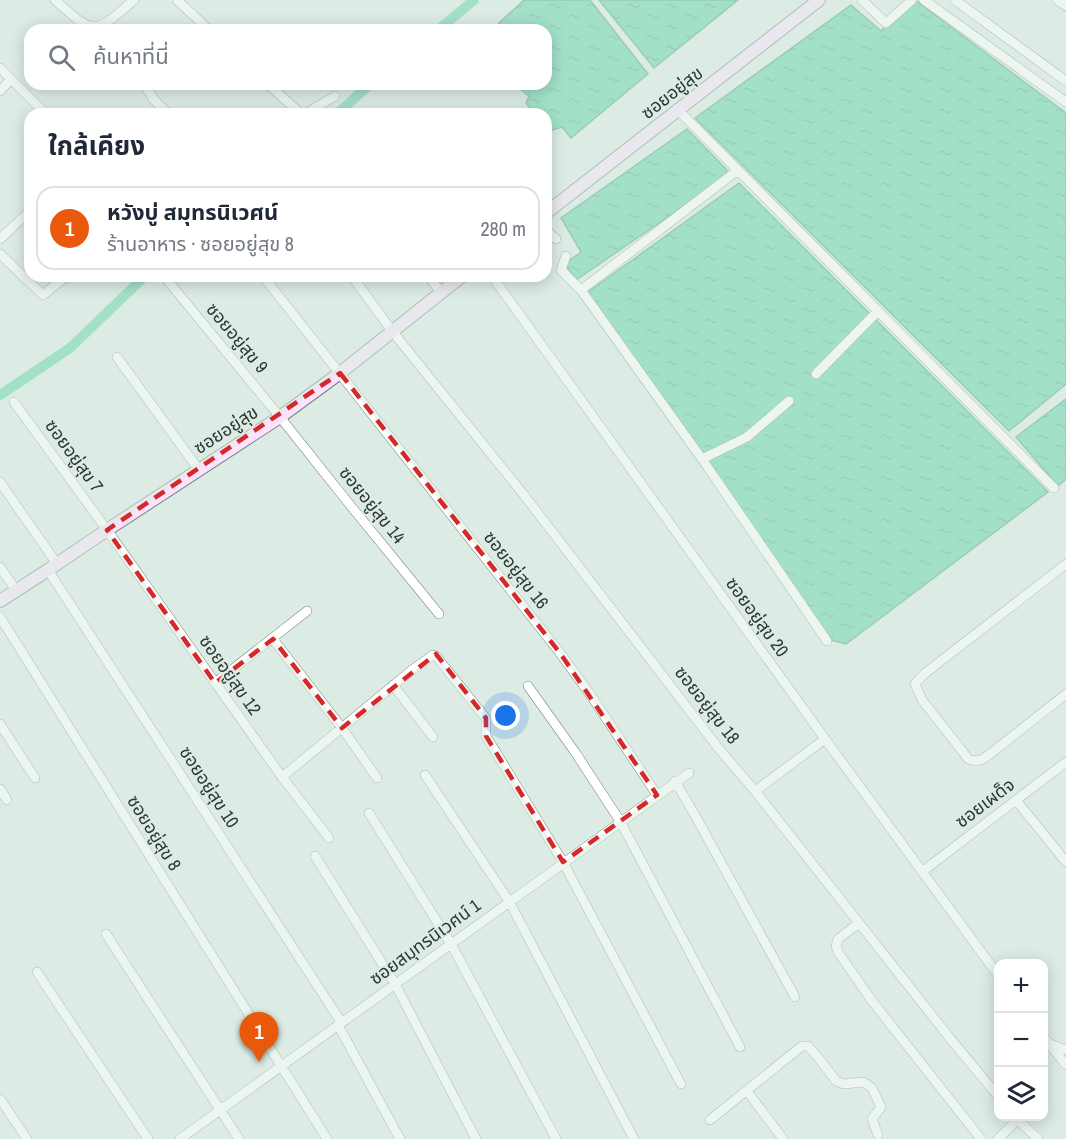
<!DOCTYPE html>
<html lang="th">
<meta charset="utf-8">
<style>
:root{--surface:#fff;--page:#f2f2f3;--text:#1f2937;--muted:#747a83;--line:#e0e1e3;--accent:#ea580c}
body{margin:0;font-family:"Archivo Narrow","Noto Sans Thai",sans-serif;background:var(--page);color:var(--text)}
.controls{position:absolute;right:18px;bottom:18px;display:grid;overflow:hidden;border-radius:12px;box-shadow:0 3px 15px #0003}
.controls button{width:54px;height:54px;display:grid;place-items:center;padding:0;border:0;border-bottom:2px solid var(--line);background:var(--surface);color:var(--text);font:30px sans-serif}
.you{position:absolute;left:506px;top:716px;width:21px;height:21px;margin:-15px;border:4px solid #fff;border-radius:50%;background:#1a73e8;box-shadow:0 0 0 9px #1a73e833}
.badge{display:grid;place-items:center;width:39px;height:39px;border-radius:50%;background:var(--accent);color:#fff;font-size:20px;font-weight:700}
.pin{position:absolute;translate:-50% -50px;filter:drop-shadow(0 2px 3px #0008)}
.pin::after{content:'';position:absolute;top:32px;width:21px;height:18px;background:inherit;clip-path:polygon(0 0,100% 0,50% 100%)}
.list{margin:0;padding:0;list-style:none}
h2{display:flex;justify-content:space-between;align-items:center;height:78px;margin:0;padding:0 24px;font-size:26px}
h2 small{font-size:20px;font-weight:400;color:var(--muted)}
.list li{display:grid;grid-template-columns:39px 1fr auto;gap:18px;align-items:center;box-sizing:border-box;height:84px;margin:0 12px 12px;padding:0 12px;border:2px solid var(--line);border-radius:18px}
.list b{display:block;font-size:22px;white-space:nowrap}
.list p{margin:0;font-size:20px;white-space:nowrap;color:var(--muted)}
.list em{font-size:20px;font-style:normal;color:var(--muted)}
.icon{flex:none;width:33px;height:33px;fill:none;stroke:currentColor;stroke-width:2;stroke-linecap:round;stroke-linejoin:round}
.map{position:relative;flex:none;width:1066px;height:1139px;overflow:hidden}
.search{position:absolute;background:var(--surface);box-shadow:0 3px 15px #0003;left:24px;top:24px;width:528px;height:66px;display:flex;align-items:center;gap:15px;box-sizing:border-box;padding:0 21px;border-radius:18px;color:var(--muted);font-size:22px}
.panel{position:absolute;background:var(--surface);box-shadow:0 3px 15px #0003;left:24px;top:108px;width:528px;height:174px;border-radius:18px}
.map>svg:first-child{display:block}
.water{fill:url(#water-ripples);stroke:#4ea384;stroke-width:1.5}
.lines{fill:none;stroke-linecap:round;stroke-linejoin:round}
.canal{stroke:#5bd2a6;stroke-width:10}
.street-casing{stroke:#76857e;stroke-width:10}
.secondary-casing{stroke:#76857e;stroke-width:14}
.street{stroke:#fff;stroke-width:9}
.secondary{stroke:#fbe2fd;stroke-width:12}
.marked{fill:none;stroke:#d62828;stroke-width:4.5;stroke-dasharray:12 8;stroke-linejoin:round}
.labels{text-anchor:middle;stroke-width:4.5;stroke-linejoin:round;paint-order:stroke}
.street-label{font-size:18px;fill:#303633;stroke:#dcece4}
</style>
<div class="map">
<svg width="1066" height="1139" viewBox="0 0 1066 1139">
<defs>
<pattern id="water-ripples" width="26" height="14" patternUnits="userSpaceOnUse" patternTransform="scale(1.5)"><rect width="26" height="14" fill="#5bd2a6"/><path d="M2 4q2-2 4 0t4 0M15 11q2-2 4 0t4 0" fill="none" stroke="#4cab88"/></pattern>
</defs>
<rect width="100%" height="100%" fill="#dcece4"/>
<path class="water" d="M524,0H590L648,74L571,138L562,127L549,131L546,127V114H535L526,103L529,96L514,84H546V30H494L500,22Z
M599,0H738L654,68Z
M912,0H915L1066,113V384L1009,431L695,118L851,5L881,31Z
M687,129L727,170L726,177L576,280L565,264L581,252L561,218Z
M739,183L1048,492L846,644L831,640L584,295Z
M1066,399V479L1058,486L1016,437Z"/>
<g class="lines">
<path class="canal" d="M438,30L474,0
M337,114L370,84
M0,395L70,348L145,276"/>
<defs>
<path id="street" d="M55,0C95,36 94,35 134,0
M177,0L209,30
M862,0L886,23L912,0
M924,0L1066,102
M955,0L1066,81
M1057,0L1066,6
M0,68L46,114
M144,84L154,100L169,114
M268,84L301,114
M0,91L11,79
M678,110L1054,488
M305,114L335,96
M29,164L30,165
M738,170L581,290L702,459L827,641
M546,230L556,239
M0,239L30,211
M0,254L43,295L64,278
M566,256L561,270L581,290
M263,276L560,653L592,697L657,795
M352,276L392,331L524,495L719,749L755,791L949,1037L998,1096
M428,276L441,292
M492,276L825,739L998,975
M168,281L280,417L346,500L439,614
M117,357L199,470
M816,374L878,311
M14,402L107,530L282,777L329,838
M702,459L747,437L789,401
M0,482L57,564
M1066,564L924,674L915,684L922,700L963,752L968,759L975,761L981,760L990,754L1066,694
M0,567L16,590
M48,570L341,1022
M0,617L327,1139
M273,639L342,728L377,778
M215,683L307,611
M393,685L433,737
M528,686L575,752L620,821L740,1047
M0,724L35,778
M425,775L509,901L634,1139
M282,777L412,670L433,655L436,656L484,716L486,719V736L563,862L681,1084
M675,781L696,817L795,997
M0,789L7,800
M755,791L825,739
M1016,800L1066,862
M369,813L451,944L556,1139
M315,856L395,984L476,1139
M923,871L1066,762
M859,923L838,939L836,946L838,952L872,1001L981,1139
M106,934L239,1139
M37,972L148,1139
M338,1025L400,1139
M1044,1037L1066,1065
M1050,1044L1066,1050
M747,1091L783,1139
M0,1099L27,1139
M1014,1116L1038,1139
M710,1120L797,1050L802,1046H808L821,1061L836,1081L844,1084L863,1082L872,1088L881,1107L872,1119L878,1135
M180,1139L689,773
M998,1139L1017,1120"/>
<path id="secondary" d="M546,213L819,0
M0,601L48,570L107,530L280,417L340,373L462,276"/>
</defs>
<use href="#street" class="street-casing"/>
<use href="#secondary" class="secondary-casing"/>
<use href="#street" class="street"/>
<use href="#secondary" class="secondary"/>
</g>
<path d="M0 0H1066V1139H0ZM340,373L560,653L657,795L563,862L486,736V718L436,654L342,728L273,639L215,683L107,530Z" fill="#dcece4" fill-opacity=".55" fill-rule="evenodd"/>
<path class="marked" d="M340,373L560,653L657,795L563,862L486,736V718L436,654L342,728L273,639L215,683L107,530Z"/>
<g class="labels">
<g class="street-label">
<text transform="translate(672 93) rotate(-38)" y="6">ซอยอยู่สุข</text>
<text transform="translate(237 338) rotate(50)" y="6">ซอยอยู่สุข 9</text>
<text transform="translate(226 430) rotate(-33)" y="6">ซอยอยู่สุข</text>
<text transform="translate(74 456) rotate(54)" y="6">ซอยอยู่สุข 7</text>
<text transform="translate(372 505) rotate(51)" y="6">ซอยอยู่สุข 14</text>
<text transform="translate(516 570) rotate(52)" y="6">ซอยอยู่สุข 16</text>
<text transform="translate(757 617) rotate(54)" y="6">ซอยอยู่สุข 20</text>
<text transform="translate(230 675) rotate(55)" y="6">ซอยอยู่สุข 12</text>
<text transform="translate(707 705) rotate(52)" y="6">ซอยอยู่สุข 18</text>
<text transform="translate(209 787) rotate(57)" y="6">ซอยอยู่สุข 10</text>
<text transform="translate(985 803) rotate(-37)" y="6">ซอยเผด็จ</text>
<text transform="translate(154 833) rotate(58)" y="6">ซอยอยู่สุข 8</text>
<text transform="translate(425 942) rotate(-36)" y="6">ซอยสมุทรนิเวศน์ 1</text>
</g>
</g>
</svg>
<div class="controls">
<button>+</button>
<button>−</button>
<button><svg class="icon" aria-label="layers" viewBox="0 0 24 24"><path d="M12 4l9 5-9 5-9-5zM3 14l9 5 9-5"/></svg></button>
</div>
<div class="you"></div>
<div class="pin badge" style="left:259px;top:1062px">1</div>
<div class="search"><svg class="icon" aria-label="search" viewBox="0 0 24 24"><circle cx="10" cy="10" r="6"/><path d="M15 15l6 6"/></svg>ค้นหาที่นี่</div>
<section class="panel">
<h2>ใกล้เคียง<small></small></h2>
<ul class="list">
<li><span class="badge">1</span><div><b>หวังบู่ สมุทรนิเวศน์</b><p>ร้านอาหาร · ซอยอยู่สุข 8</p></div><em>280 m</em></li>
</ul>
</section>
</div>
